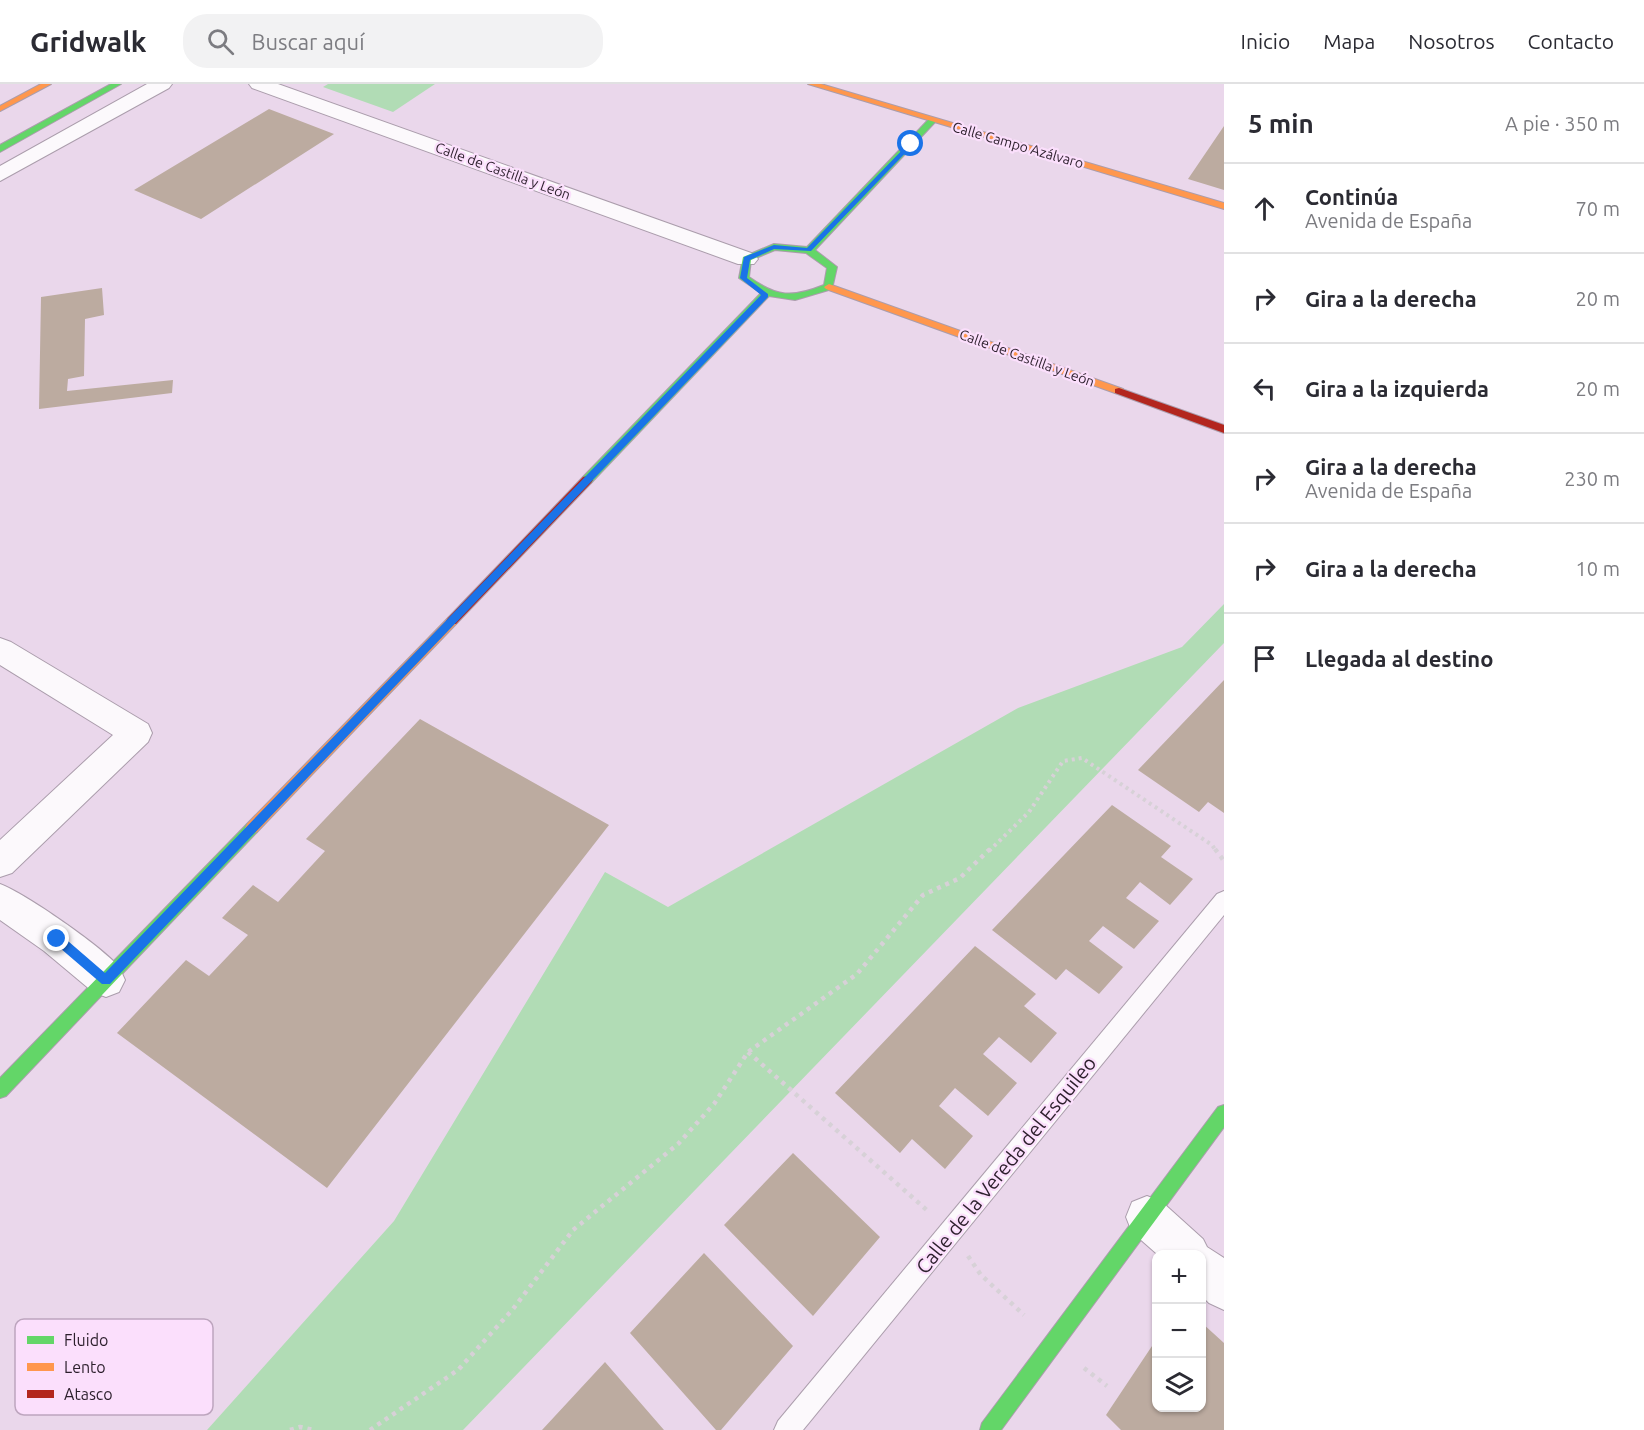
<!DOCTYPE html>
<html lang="es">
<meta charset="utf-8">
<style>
:root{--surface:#fff;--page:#f2f2f3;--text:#2b2b33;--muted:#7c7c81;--line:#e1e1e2}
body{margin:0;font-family:Ubuntu,sans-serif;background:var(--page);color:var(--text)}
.controls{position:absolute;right:18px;bottom:18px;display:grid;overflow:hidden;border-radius:12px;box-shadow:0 2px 4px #0004}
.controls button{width:54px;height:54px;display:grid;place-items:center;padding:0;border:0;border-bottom:2px solid var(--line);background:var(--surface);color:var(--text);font:30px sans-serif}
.stop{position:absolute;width:18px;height:18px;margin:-14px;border:4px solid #1a73e8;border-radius:50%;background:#fff}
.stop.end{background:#1a73e8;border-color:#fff;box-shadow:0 2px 6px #0008}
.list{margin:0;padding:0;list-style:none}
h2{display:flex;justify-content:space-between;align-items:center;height:78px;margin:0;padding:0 24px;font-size:26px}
h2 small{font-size:20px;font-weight:400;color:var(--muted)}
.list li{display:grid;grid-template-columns:39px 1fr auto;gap:18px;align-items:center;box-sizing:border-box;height:90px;padding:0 24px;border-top:2px solid var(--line)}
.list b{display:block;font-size:22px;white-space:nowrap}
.list p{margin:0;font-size:20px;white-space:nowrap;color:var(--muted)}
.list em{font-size:20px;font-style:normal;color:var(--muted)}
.icon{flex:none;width:33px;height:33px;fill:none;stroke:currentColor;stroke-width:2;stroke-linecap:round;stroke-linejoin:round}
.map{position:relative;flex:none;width:1224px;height:1346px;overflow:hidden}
header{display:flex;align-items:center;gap:36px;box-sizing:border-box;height:84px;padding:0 30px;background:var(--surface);border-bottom:2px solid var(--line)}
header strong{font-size:28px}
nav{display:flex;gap:33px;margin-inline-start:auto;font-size:21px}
.search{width:420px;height:54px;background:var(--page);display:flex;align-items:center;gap:15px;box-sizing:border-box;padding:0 21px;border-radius:24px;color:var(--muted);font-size:22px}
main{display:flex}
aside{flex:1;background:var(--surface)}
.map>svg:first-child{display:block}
.green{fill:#b1dcb5}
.building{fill:#bcaba0}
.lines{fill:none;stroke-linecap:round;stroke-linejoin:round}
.lane-casing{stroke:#ab9dac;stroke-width:2}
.street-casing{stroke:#ab9dac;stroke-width:2}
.fast-casing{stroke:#ab9dac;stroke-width:2}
.slow-casing{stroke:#ab9dac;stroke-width:2}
.jam-casing{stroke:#ab9dac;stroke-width:2}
.path-far1{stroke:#d7d1d7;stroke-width:4;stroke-dasharray:3 4;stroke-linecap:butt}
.path{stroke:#d7d1d7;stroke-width:4.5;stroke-dasharray:4 5;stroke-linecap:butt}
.lane{fill:#fcf9fc;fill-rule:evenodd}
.street{fill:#fcf9fc;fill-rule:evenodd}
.fast{fill:#63d668;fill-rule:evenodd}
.slow{fill:#ff974d;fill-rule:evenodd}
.jam{fill:#b3261e;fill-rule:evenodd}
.route{fill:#1a73e8}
.labels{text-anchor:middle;stroke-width:4.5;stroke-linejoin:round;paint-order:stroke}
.far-street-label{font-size:14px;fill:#2c1f2c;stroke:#fbdffc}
.near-street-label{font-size:20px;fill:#2c1f2c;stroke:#fbdffc}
.key{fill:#fbdffc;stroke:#bda5be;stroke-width:1.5}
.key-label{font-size:16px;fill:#2c1f2c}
</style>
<header>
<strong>Gridwalk</strong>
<div class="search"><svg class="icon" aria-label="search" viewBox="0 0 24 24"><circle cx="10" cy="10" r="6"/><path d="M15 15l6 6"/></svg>Buscar aquí</div>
<nav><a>Inicio</a><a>Mapa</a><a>Nosotros</a><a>Contacto</a></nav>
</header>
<main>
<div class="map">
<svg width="1224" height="1346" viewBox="0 0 1224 1346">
<rect width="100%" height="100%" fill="#ead7eb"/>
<path class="green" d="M328,0H435L393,28L323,3Z
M1224,520V559L463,1346H207L394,1137L605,788L668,823L1018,624L1182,563Z"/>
<path class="building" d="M269,25L334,50L201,135L134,106Z
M1224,42V106L1188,95Z
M102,204L104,231L85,235L84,292L68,295L67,307L173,296L172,309L39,325L41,213Z
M1224,596V729L1208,718L1199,728L1138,686Z
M420,635L609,741L327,1104L117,949L186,876L209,892L248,851L222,834L253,801L278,818L325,767L306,755Z
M1112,721L1171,762L1161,773L1193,795L1170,821L1140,798L1126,814L1159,837L1134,865L1103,842L1089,857L1123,883L1099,910L1066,885L1056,896L992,846Z
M975,862L1036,910L1024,922L1057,949L1031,979L999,953L983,970L1017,999L988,1032L955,1004L939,1022L973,1052L945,1085L912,1055L900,1069L835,1009Z
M793,1069L880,1153L813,1232L724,1141Z
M704,1169L793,1262L721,1346H716L630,1249Z
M1202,1239L1224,1259V1346H1121L1106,1331L1156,1256V1324H1202Z
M605,1278L664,1346H542Z"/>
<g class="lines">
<defs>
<path id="lane" d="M1224,807V831L803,1346H774L778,1337L1217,810Z"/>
<path id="street" d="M147,0H172L169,4L0,97V82Z
M249,0H278L754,170L758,175L754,180H738L252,4Z
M0,554L11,558L148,640L152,649L148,658L12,789L0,793V756L113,651L0,581Z
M0,800C26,810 101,862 119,883C121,887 123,892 125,896L119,908L106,913L93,908L44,867L0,836Z
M1147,1112L1162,1118L1203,1155L1207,1163L1224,1174V1226L1209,1219L1202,1212V1170H1157L1132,1148L1126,1133L1132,1118Z"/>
<path id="fast" d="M111,0H121L0,68V61Z
M930,34L937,36L815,166L837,183L832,205L795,216L769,212L591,399H583V393L761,209L739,194L743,173L774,160L807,163ZM775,166L806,169L827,184L824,201C792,214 777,213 749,193L751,176Z
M252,738L257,740L259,744L257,748L6,1012L0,1014V994L247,740Z
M1224,1021V1043L1001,1346H980L982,1339L1218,1023Z"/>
<path id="slow" d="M41,0H51L0,27V22Z
M808,0H821L1224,119V125Z
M829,200L1123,305L1124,307L1123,309H1115L826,205L824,203Z
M452,532L458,537L456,540L257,748L252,750L247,748L245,744L247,740L448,534Z"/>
<path id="jam" d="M1119,304L1224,341V349L1115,309V305Z
M587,392L593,396L591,399L456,540H448L446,537L448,534L583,393Z"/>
</defs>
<use href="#lane" class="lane-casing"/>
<use href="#street" class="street-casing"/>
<use href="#fast" class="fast-casing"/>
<use href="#slow" class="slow-casing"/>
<use href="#jam" class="jam-casing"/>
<path class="path-far1" d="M989,767L1029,728L1063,677L1082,674L1212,761L1216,767"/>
<path class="path" d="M1215,765L1224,777
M748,968L929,1128
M968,1172L981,1191L1024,1231
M1084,1284L1107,1302
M290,1346L300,1343L314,1346
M370,1346L458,1286L513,1225L573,1146L678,1060L714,1020L748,968L857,890L923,811L960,794L990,765"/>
<use href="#lane" class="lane"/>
<use href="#street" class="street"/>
<use href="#fast" class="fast"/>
<use href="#slow" class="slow"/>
<use href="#jam" class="jam"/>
</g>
<path class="route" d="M909,59L914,60L811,167L774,165L750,176L747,194L768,210V213L110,900H102L53,858V851H61L105,889L761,211L740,194L744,173L774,161L807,164Z"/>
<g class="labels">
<g class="far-street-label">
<text transform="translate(1018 61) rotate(16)" y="5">Calle Campo Azálvaro</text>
<text transform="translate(503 87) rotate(20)" y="5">Calle de Castilla y León</text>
<text transform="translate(1027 274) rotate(20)" y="5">Calle de Castilla y León</text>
</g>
<g class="near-street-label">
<text transform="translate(1006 1081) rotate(-51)" y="7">Calle de la Vereda del Esquileo</text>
</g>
</g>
<rect x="15" y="1235" width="198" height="96" rx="9" class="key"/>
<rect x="27" y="1252" width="27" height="8" fill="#63d668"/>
<rect x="27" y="1279" width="27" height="8" fill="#ff974d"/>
<rect x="27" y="1306" width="27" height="8" fill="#b3261e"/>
<g class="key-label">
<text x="64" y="1262">Fluido</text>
<text x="64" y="1289">Lento</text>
<text x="64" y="1316">Atasco</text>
</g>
</svg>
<div class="controls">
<button>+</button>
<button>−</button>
<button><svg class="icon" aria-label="layers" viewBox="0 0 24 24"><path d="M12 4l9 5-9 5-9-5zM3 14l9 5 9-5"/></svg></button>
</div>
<div class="stop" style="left:911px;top:60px"></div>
<div class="stop end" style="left:57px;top:855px"></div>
</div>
<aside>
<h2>5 min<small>A pie · 350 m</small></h2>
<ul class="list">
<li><svg class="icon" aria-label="ahead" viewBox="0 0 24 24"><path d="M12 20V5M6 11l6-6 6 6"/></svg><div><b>Continúa</b><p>Avenida de España</p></div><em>70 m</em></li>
<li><svg class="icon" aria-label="right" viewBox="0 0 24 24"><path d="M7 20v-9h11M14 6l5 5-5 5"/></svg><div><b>Gira a la derecha</b></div><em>20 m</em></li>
<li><svg class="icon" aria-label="left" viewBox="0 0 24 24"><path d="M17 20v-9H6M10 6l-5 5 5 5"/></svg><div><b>Gira a la izquierda</b></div><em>20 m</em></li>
<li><svg class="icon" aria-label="right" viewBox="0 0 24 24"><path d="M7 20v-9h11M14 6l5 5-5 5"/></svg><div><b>Gira a la derecha</b><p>Avenida de España</p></div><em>230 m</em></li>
<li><svg class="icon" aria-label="right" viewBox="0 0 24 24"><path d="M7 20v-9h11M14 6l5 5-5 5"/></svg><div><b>Gira a la derecha</b></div><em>10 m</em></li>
<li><svg class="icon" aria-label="arrive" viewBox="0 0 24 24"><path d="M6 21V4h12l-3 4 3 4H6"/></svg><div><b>Llegada al destino</b></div></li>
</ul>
</aside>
</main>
